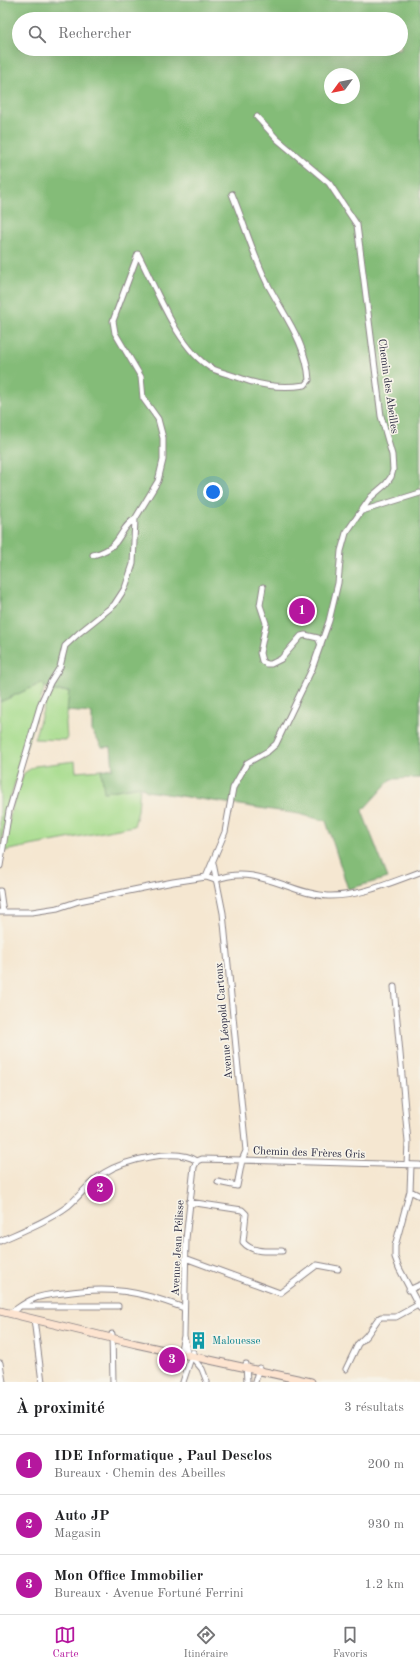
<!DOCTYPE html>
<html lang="fr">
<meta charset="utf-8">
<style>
:root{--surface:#fff;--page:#f2f2f2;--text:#202124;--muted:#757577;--line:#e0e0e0;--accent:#b5179e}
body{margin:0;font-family:"Old Standard TT",serif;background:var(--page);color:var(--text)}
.compass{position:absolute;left:324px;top:68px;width:36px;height:36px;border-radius:50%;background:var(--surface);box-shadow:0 4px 16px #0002;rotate:237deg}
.you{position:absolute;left:213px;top:492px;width:14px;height:14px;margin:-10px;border:3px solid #fff;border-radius:50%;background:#1a73e8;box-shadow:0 0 0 6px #1a73e833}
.badge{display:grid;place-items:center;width:26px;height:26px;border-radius:50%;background:var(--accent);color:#fff;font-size:13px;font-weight:700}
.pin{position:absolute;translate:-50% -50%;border:2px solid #fff;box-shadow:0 1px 4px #0006}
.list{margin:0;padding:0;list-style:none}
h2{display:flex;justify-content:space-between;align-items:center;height:52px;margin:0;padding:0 16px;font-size:17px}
h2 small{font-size:13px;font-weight:400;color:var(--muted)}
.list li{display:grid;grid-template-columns:26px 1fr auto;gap:12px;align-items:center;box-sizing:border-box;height:60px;padding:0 16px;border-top:1px solid var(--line)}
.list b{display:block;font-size:15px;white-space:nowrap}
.list p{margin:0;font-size:13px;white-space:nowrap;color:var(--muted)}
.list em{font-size:13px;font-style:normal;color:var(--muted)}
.icon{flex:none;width:22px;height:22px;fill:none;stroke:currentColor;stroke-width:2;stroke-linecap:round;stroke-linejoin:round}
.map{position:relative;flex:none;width:420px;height:1382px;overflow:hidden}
.search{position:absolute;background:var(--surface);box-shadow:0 4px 16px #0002;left:12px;right:12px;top:12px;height:44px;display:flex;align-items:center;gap:10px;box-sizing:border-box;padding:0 14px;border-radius:22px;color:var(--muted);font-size:15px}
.sheet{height:232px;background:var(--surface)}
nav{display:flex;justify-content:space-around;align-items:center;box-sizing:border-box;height:56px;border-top:1px solid var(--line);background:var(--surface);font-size:11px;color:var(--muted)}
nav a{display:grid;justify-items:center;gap:2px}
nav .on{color:var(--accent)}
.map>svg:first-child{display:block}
.green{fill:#a6dc8c;stroke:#647f64}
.forest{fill:#84bc78;stroke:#536f5a;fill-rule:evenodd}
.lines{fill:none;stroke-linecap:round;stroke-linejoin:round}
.street-casing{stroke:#8c8486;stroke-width:7}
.secondary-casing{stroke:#8c8486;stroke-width:9}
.street{stroke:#fff;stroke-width:5}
.secondary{stroke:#fde4d0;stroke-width:7}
.labels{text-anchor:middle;stroke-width:3.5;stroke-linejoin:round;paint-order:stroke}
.street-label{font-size:11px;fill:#22223b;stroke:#f7f3e8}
.culture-label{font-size:11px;fill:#0d838f;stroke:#f7f3e8;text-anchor:start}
</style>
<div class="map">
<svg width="420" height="1382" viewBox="0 0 420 1382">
<rect width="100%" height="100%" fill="#f7f3e8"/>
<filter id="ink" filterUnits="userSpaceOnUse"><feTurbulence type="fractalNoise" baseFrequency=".025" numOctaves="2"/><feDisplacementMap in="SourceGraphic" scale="8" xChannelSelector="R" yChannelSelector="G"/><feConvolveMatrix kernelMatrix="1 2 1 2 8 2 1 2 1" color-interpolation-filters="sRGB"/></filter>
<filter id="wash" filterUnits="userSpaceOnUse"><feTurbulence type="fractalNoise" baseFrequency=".012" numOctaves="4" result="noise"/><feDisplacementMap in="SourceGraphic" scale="16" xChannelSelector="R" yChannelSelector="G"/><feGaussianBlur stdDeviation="0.9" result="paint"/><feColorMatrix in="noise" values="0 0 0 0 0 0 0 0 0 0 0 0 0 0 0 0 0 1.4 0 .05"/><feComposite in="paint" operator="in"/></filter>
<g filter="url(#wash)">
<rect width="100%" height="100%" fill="#f5e7d1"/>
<path class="green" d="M42,683L45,686L9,802L0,849V702Z
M49,691H70L66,723L67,740L34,739Z
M75,761L76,772L101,770L105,792L140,786L138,811L134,826L4,851L11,810L24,773L35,766Z"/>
<path class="forest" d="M0,0H420V778L391,779L362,811L388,878L348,889L326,821L299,814L147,791L140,786L104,792L101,770L113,768L111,747H102L92,731V713L67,711L69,691H49L42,683L0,702ZM19,19H401V49H19ZM330,74H354V98H330Z"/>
</g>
<g filter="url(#ink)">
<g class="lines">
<defs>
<path id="street" d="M362,511L420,493
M93,555C101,553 110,549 115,543C122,535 125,524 135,519
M263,587L260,605L266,623L260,653L262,661L266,664H271L281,659L301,636L305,635L318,638L321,645
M213,863L223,913L246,1151L242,1160L237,1186L218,1182
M0,866L9,811L41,703L50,683L60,667L65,646L79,633L114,605L125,588L133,564L135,519L158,481L163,460V438L158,419L143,398L141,377L115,333L113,321L138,254C156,288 178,349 211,368C219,372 228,374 237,377C260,386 281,389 305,385L309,380C307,344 283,314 267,283C253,254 244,223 232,194
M206,877L225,832L233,788L247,763L268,751L276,744L312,669L329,621L338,583L341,551L346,533L371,497L386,484L391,477L393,470L392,455L381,416L357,225L329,183L277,139L257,117
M215,880C256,863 289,894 328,896C359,897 392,882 420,872
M0,891L3,912
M0,912H32L58,908L79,901L173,882L206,877L215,880
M394,987L408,1142L407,1165
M197,1161L202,1159L420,1165
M411,1165L410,1191L395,1246V1257L399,1268L420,1308
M410,1191L420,1196
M189,1202L242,1210L246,1214L243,1242C252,1253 268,1251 282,1251
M0,1241C22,1231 48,1221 68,1206C80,1196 90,1181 104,1173C125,1160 176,1147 197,1161
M185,1258L280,1293L317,1265L338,1269
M409,1290L420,1285
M22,1306H118
M10,1313C17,1309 24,1303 31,1300C41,1295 53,1294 64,1293C111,1286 140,1291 184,1308
M34,1319L42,1382
M112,1334L113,1382
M184,1336L181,1349L183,1355L187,1351L184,1336L186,1239L194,1167L197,1161
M191,1356L202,1369L207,1382
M0,1363L3,1382
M246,1364L247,1382
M346,1369L358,1344L367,1335L378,1319L381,1317H396L418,1305
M183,1382L193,1352
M255,1382L259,1368"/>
<path id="secondary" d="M0,1311L136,1344L311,1382"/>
</defs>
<use href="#street" class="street-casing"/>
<use href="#secondary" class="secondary-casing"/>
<use href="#street" class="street"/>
<use href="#secondary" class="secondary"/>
</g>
</g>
<defs>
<symbol id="building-bare" viewBox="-9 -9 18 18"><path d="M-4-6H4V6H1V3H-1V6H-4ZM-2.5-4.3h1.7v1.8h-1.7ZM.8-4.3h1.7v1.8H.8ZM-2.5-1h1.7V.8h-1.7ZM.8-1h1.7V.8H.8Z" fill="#0f9aa8" stroke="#f7f3e8" stroke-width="2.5" paint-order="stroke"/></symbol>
</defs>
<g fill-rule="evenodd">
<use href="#building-bare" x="186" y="1328" width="25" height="25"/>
</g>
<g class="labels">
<g class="street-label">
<text transform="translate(389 386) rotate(82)" y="4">Chemin des Abeilles</text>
<text transform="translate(223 1021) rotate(-95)" y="4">Avenue Léopold Cartoux</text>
<text transform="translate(309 1152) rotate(2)" y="4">Chemin des Frères Gris</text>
<text transform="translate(177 1248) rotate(-87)" y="4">Avenue Jean Pélisse</text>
</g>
<g class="culture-label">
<text x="212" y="1344">Malouesse</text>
</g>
</g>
</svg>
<svg class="compass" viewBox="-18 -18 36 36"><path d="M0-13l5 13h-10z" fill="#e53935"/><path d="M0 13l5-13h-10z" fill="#757577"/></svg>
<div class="you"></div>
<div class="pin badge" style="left:302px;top:611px">1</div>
<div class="pin badge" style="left:100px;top:1189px">2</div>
<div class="pin badge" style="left:172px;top:1360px">3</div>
<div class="search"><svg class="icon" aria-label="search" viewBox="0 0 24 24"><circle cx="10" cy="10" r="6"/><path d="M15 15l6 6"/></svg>Rechercher</div>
</div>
<section class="sheet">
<h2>À proximité<small>3 résultats</small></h2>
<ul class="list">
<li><span class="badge">1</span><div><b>IDE Informatique , Paul Desclos</b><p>Bureaux · Chemin des Abeilles</p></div><em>200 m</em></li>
<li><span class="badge">2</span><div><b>Auto JP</b><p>Magasin</p></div><em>930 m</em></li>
<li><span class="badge">3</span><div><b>Mon Office Immobilier</b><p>Bureaux · Avenue Fortuné Ferrini</p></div><em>1.2 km</em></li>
</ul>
</section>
<nav>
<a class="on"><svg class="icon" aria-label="map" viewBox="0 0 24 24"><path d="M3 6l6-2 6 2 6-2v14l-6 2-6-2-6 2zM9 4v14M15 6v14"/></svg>Carte</a>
<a><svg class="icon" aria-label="directions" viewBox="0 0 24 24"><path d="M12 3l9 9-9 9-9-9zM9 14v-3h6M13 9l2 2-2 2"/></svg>Itinéraire</a>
<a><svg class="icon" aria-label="saved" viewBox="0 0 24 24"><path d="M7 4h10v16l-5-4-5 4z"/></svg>Favoris</a>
</nav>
